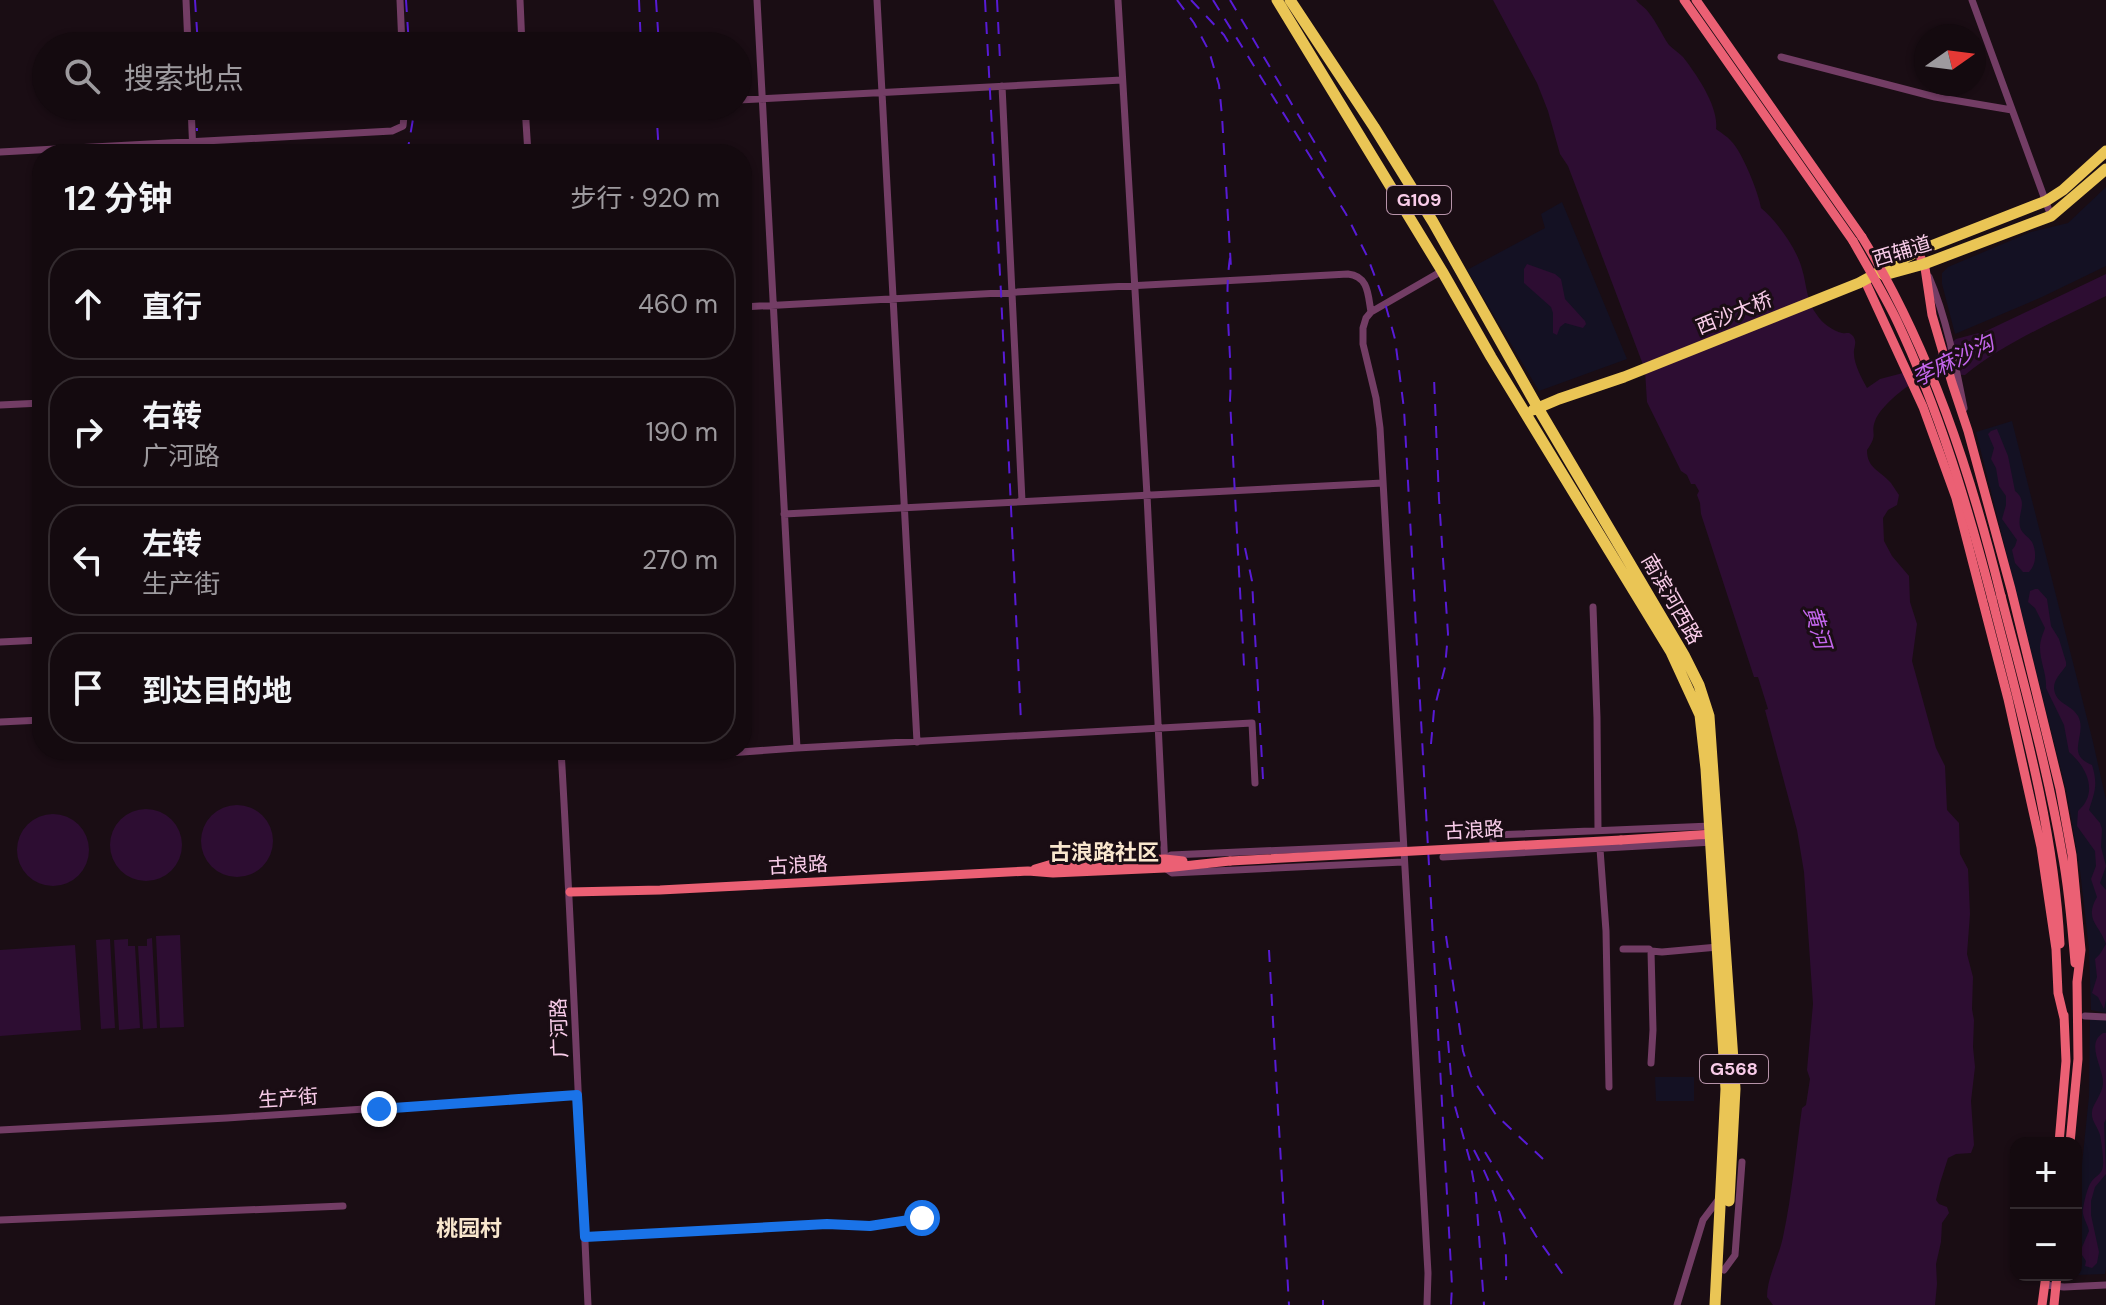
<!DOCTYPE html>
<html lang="zh">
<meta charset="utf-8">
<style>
:root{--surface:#140a0f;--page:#21181d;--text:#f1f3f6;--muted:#9d9a9e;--line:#332b2f}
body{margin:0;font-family:"DM Sans","Noto Sans SC",sans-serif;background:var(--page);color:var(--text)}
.controls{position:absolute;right:24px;bottom:24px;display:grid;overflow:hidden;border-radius:16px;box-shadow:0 2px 6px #0004}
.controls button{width:72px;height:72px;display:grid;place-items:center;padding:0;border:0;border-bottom:2px solid var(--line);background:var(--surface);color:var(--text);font:40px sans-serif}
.compass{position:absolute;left:1914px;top:24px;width:72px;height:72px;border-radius:50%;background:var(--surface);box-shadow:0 2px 6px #0004;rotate:76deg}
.stop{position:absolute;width:24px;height:24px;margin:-18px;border:6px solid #1a73e8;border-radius:50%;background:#fff}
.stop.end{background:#1a73e8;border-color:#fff;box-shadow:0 2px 8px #0008}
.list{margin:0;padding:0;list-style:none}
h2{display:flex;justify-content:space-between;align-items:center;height:104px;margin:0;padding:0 32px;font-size:34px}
h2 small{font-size:26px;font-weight:400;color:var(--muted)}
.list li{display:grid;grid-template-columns:52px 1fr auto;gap:24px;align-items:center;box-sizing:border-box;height:112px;margin:0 16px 16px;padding:0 16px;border:2px solid var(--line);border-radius:32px}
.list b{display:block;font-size:30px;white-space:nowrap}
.list p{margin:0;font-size:26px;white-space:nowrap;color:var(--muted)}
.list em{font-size:26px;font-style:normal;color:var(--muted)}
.icon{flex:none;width:44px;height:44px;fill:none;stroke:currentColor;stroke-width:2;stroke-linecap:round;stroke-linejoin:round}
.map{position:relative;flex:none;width:2106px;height:1305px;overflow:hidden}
.search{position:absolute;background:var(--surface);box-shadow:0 2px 6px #0004;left:32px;top:32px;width:720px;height:88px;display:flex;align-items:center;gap:20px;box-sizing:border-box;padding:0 28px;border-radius:44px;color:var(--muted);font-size:30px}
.panel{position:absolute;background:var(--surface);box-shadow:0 2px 6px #0004;left:32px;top:144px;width:720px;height:616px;border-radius:32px}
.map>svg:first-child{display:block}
.green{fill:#141123}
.water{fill:#2d0d32}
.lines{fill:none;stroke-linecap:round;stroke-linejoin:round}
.minor{stroke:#733d65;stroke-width:7}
.major{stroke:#eb6074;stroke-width:9}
.highway{stroke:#eac555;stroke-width:11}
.rail{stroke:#581bd6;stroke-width:2;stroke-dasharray:12 10;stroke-linecap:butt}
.major-bridge{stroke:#eb6074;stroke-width:9}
.route{stroke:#1a73e8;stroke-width:10}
.labels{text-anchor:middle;stroke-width:6;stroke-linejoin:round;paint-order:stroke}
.shield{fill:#1a0d14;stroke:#b693a9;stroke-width:2}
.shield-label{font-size:18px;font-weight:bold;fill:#f9cce9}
.street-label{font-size:20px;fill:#f9cce9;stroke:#1a0d14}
.water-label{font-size:22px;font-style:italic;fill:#c366ec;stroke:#1a0d14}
.neighbourhood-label{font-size:22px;font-weight:bold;fill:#f9e7ce;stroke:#1a0d14}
</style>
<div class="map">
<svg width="2106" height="1305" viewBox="0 0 2106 1305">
<rect width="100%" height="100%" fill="#1a0d14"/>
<path class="green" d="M2106,187V266L2042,297L1955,334L1942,284V273L1948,267L2031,232L2068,223Z
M1562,202L1627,359L1539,391L1467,270L1545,228L1541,214Z
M2012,421L2093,742L2106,800V1013L2091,1010L2089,950L2080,870L2067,794L1976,432Z
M2090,1018H2106V1267L2105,1274L2076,1275V1223L2089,1096Z
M1655,1077H1694V1101H1656Z"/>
<path class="water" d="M1493,0H1636C1640,5 1646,8 1649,13C1657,23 1662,35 1669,45C1673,49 1679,53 1683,57C1697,75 1719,107 1716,129C1720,132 1728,137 1731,141C1742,151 1759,194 1761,208C1776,220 1797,249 1802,269C1807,285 1806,301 1817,315C1822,323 1833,331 1842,333C1848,334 1848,331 1853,336C1858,343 1853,347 1854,354C1854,364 1862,379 1867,388L1880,379L1922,368L1956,339L1986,331L2106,274V296C2058,320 2007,341 1965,375C1955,375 1943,372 1933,374C1916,377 1881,404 1875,421C1870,435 1879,433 1867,450C1867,469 1880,470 1891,483C1893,486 1897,492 1899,495L1897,505L1888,510L1883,518L1884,541L1892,556L1909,576L1910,602L1917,624L1912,661L1936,748L1945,766L1947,810L1959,823L1960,854L1968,869L1970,914L1967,954L1973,977L1972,1009L1974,1020L1973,1047L1975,1067L1971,1101L1974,1145L1971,1153L1956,1154L1948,1158L1940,1183L1936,1200L1939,1204L1947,1207L1949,1213L1942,1223L1941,1242L1936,1264L1937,1284L1935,1305H1773L1767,1297C1767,1277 1779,1257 1783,1237C1792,1195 1796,1151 1802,1108L1806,1105L1810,1079L1807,1070L1813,1004L1804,872L1797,830L1765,710L1768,709L1758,677H1754L1701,514L1700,503L1697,495L1699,491L1695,484H1691L1687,475L1681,471L1647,402L1645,370L1568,166L1560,154L1548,111L1537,83Z
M1527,264L1555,274L1561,279L1565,299L1585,321L1586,324L1583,328L1565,323L1560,327L1557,335L1553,333V313L1551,307L1524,283V269Z
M1997,429L2008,456L2015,491C2029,502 2017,513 2020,527C2022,534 2028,536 2032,542C2037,552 2036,565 2029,572H2023L2015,563L2012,550L2015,546L2017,540L2002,519L2006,505V496L1999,486L1996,468L1991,459L1994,448L1988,434L1991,431Z
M2035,589H2038L2047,599L2051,626L2059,639L2066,662V666C2061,673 2054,679 2054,688C2055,704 2071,704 2078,716C2088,735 2064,754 2092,765C2098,785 2095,791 2089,810L2100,823L2102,829L2101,847L2106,866L2100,883L2106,890V999L2104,1009L2098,997L2092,993L2097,977L2095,959L2100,954L2106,944C2099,924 2084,920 2097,897L2091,879L2096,866L2095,851L2077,826L2078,811C2099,793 2087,767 2069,752L2064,725L2046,688C2047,675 2040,661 2040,648C2040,640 2043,634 2045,628L2035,608L2028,602L2030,591Z
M201 841a36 36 0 1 1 72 0a36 36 0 1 1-72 0Z
M110 845a36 36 0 1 1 72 0a36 36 0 1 1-72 0Z
M17 850a36 36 0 1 1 72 0a36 36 0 1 1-72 0Z
M180,935L184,1027L160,1028L156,936Z
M152,938L157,1028L143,1029L138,946H147V939Z
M110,939L115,1028L101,1029L96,940Z
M128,939V946H135L140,1028L119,1030L114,940Z
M75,945L81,1030L0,1036V950Z
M2103,1033H2106V1119L2104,1123L2106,1174L2095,1187L2091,1201V1215L2099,1252L2097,1263L2092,1268L2085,1266L2086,1261L2080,1252L2089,1231C2088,1225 2084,1220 2083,1214C2082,1209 2087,1189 2090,1184C2094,1176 2103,1175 2103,1165C2104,1161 2101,1138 2100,1135C2098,1127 2091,1121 2092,1112C2092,1105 2102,1095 2103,1084C2104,1068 2085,1044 2103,1033Z"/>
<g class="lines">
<path class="minor" d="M186,0L188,46
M400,0L402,46
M520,0L522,46
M757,0L797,748
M877,0L917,742
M1118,0L1147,495L1165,868L1172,873L1403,862
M1972,0L2051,216
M1781,57L1935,97L2012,110
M1002,86L1022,501
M738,100L1122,80
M191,106L193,154
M525,106L528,154
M0,152L392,131L403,126L405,106
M1929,277C1946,316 1956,367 1964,408
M742,307L1348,274C1369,276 1368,296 1371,312
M0,405L42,403
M784,514L1383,483
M1593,607L1597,718L1598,829
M0,642L42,640
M0,722L42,720
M561,750C572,935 579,1120 588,1305
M686,756L797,748L1252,723L1255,783
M1493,848V835L1711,826
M1600,849L1606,931L1609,1087
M1443,857L1713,842
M1166,858L1171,855L1402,845
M1623,949H1649L1651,951
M2085,1016L2106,1017
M1651,1063L1653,1030L1651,951L1662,952L1718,947
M0,1130L227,1118L577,1095
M0,1220L343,1206
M585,1237L827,1224L870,1226L922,1218
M1724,1270L1735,1255L1742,1162
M2045,1285L2064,1287L2106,1285
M1427,1305L1428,1273C1413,991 1395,710 1380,428L1376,398L1363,344V328L1366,318L1371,312L1442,271
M1677,1305L1703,1220L1718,1200"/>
<path class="major" d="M1684,0L1853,241
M1696,0L1862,237
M1918,251L1925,268L1932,315L1952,383L1968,431L2011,589L2060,789L2072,855L2081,950L2077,982L2078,1059L2070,1143
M1865,281L1923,407L1956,498L2008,699L2041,847L2056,949L2058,993L2064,1018
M2001,596C2023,681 2047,766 2062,853C2069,889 2072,926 2075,963
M1992,599C2021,713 2054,826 2060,944
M1621,840L1713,834
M1035,869L1052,864L1165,859L1183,861
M570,892L660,890L1028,871L1053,873L1165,868L1230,861
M2059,1143L2066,1061L2064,1015
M2042,1305L2046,1275
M2054,1305L2057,1275"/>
<path class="highway" d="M1277,0L1442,271L1491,357L1671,652L1700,715L1706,769L1726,1089L1715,1305
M1290,0L1374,127L1433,222L1538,408L1684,655L1699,685L1709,716L1735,1089L1729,1201
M1884,275L1924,264L2051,216L2106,169
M1533,410L1559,399L1624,377L1859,283L1918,251L2046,201L2063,190L2106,151"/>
<path class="rail" d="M195,0L198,46
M406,0L409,46
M639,0L641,46
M656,0L659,46
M985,0L1001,293L1021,722
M997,0L1000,60
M1177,0L1194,23L1209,51L1219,85L1222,116L1231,268
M1191,0L1224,35L1230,45
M1213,0L1346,214L1367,256L1385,303L1395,339L1404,409L1452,1286L1451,1305
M1230,0L1328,165
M196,106L197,131
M656,106L659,154
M407,154L413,119V106
M1230,258C1223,305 1233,353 1230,400L1244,666
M1245,548L1252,581L1263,779
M1431,744L1434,710L1445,667L1448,634L1439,499L1434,378
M1446,936L1463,1051L1471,1076L1496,1115L1543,1159
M1269,950L1289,1305
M1448,1041L1453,1099L1470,1161L1476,1194L1484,1305
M1474,1150C1497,1194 1508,1230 1506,1280
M1485,1152L1536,1236L1564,1276
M1323,1300V1305"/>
<path class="major-bridge" d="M1862,237C1930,348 1970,470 2001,596
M1853,241C1868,268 1884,294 1897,321C1939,410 1967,504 1992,599
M1230,861L1621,840"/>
</g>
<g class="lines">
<path class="route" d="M379,1109L577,1095L585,1237L827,1224L870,1226L922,1218"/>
</g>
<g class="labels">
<g class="shield">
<rect x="1387" y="186" width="64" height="28" rx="6"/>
<rect x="1700" y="1055" width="68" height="28" rx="6"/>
</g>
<g class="shield-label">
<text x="1419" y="206">G109</text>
<text x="1734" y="1075">G568</text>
</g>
<g class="street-label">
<text transform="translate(1902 251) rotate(-17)" y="7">西辅道</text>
<text transform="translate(1734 313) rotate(-22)" y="7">西沙大桥</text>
<text transform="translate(1672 599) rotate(60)" y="7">南滨河西路</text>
<text transform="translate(1474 830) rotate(-3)" y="7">古浪路</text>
<text transform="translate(798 865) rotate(-3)" y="7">古浪路</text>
<text transform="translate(559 1028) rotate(-92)" y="7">广河路</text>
<text transform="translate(288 1098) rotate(-4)" y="7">生产街</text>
</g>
<g class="water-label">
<text transform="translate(1953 360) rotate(-26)" y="8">李麻沙沟</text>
<text transform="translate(1818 627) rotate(73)" y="8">黄河</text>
</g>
<g class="neighbourhood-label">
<text x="1104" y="860">古浪路社区</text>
<text x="469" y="1236">桃园村</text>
</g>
</g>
</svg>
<div class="controls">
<button>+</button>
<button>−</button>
</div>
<svg class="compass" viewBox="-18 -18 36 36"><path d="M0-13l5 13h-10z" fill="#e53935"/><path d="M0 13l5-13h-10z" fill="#9d9a9e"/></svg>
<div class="stop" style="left:922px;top:1218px"></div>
<div class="stop end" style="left:379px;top:1109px"></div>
<div class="search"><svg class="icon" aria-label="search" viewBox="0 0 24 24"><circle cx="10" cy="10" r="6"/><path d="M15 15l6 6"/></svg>搜索地点</div>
<section class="panel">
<h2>12 分钟<small>步行 · 920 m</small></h2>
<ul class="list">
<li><svg class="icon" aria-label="ahead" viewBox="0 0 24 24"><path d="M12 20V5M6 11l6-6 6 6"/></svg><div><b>直行</b></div><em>460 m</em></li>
<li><svg class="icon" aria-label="right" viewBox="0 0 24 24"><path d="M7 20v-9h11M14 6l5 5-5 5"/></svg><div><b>右转</b><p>广河路</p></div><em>190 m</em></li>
<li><svg class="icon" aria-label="left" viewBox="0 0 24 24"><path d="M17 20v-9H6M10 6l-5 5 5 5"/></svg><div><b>左转</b><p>生产街</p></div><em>270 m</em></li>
<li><svg class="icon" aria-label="arrive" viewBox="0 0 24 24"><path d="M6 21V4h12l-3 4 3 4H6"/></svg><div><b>到达目的地</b></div></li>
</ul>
</section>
</div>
